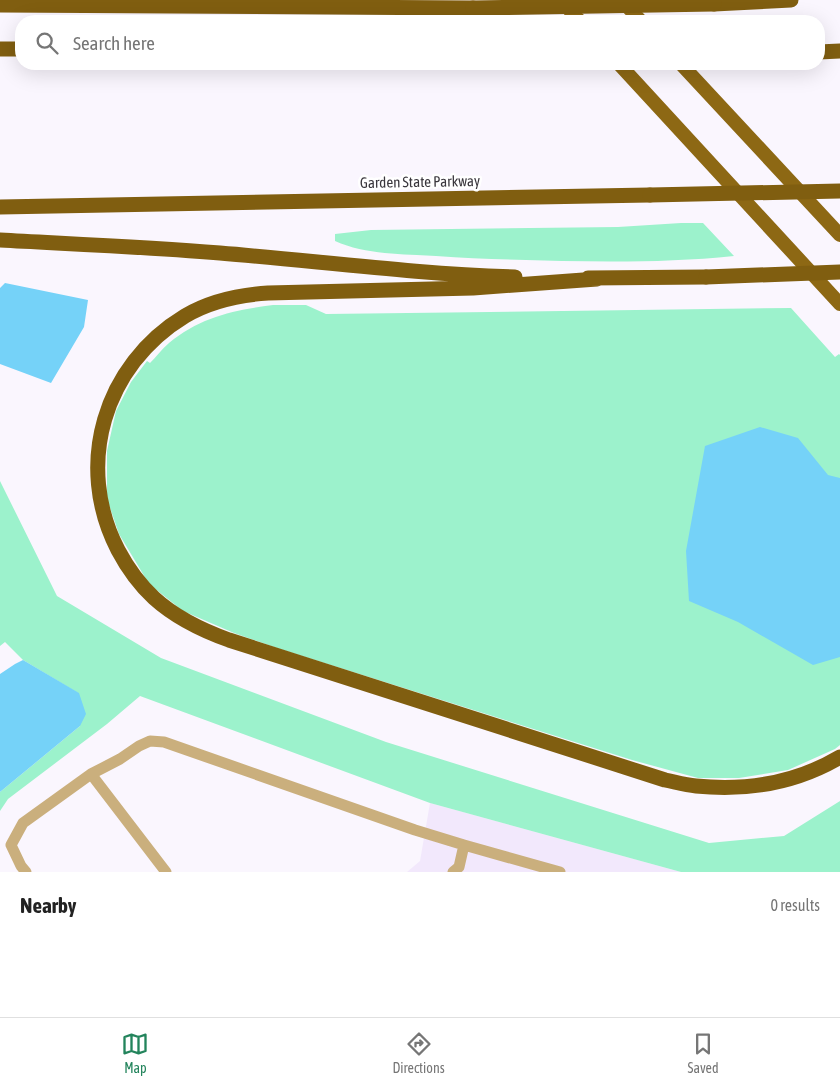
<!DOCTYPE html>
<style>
:root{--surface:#fff;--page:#f6f6f6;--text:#222;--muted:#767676;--line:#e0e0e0;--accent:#23845c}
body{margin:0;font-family:"Asap Condensed",sans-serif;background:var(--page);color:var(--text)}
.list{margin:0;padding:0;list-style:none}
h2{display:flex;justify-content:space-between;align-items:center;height:65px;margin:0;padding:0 20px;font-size:21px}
h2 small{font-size:16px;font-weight:400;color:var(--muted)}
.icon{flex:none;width:28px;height:28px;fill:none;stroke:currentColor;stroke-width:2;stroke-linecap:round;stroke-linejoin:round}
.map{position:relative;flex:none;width:840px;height:872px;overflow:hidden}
.search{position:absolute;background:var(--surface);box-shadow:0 5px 20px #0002;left:15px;right:15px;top:15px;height:55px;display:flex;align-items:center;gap:12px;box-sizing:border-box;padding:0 18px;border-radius:20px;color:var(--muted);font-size:19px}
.sheet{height:145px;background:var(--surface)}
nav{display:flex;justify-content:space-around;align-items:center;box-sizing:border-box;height:70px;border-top:1px solid var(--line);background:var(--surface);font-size:14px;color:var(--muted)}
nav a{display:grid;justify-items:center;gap:2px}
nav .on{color:var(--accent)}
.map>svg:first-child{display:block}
.built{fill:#f2e8fc}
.green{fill:#9cf2cc}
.water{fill:#75d2f8}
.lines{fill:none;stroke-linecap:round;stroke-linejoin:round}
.service{stroke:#caaf7d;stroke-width:11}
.trunk{stroke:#8d6814;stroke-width:14}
.motorway{stroke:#805e10;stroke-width:15}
.motorway-bridge{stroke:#805e10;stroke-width:15}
.labels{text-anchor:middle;stroke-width:5;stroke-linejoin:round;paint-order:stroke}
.street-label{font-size:15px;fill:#39363c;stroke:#fff}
</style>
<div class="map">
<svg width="840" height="872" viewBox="0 0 840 872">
<rect width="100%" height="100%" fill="#faf6fe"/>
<path class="built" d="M430,803L681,872H407L420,861Z"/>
<path class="green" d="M681,223H703L734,256C677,262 619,262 562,261C520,260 478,259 436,256C403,254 366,255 335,241V234L371,230L618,227Z
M273,305H306L326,314L791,308L835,357L839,354L840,355V745L835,749L788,770L739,778H698L632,760L280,649L234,633L183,611L149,584L119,534L107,499V451L116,411L131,382L147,361L150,363C156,357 162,349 169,343C200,317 234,310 273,305Z
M0,481L57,596L161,658L386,742L709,843L784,836L840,801V872H681L430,803L140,696L107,724L8,799L0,811V792L80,726L78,693L23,660L5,642L0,646Z"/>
<path class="water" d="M5,283L88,300L84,327L51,383L0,364V288Z
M760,427L798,438L828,475L840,478V657L813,665L738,622L689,601L686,551L705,446Z
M23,660L79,693L86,714L80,726L0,792V674L15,664Z"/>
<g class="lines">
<path class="service" d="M91,774L166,872
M26,872L21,866L11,845L23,823L91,774L120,759L139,746L150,741L164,742L415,830L464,845
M453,872L459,867L464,845L560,872"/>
<path class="trunk" d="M621,0L641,21
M561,1L580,21
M619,64L840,304
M681,64L840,235"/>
<path class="motorway" d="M714,4L791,0
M0,5L473,8
M0,49H21
M819,52L840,51
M0,207L650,195
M0,240C73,244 147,247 220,253C318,261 416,274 515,277
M588,278L706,277
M597,279L473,288L268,293C239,295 210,301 185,316C104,365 74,465 118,550C127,567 139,584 154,598C176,618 201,630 229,640L665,780C675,782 685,785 696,786C746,791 796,783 840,757"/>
<path class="motorway-bridge" d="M473,8L714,4
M650,195L840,191
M706,277L840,272"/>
</g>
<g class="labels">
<g class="street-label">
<text transform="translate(420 182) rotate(-1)" y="5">Garden State Parkway</text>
</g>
</g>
</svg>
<div class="search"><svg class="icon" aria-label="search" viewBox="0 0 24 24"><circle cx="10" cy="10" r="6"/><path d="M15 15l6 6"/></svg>Search here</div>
</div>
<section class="sheet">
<h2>Nearby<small>0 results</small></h2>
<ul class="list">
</ul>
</section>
<nav>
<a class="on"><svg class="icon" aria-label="map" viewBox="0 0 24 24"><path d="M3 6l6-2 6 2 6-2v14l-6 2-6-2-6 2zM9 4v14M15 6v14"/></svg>Map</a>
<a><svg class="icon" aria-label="directions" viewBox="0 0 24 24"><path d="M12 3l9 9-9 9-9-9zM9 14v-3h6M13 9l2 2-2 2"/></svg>Directions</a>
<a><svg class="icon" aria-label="saved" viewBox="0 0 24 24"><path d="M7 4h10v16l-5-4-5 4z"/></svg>Saved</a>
</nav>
